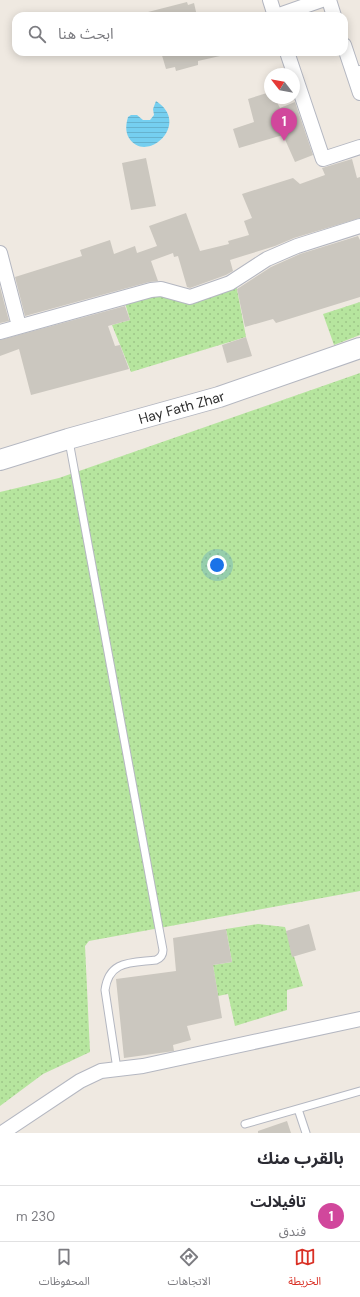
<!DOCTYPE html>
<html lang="ar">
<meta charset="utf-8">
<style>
:root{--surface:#fff;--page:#f7f7f7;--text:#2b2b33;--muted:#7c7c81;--line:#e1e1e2;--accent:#d93025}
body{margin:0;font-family:"DM Sans","Noto Sans Arabic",sans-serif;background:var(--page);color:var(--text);direction:rtl}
.compass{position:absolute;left:264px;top:68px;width:36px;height:36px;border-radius:50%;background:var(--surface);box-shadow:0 2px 10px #0003;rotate:301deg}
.you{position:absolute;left:217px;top:565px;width:14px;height:14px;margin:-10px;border:3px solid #fff;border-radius:50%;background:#1a73e8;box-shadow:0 0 0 6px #1a73e833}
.badge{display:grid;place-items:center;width:26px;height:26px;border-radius:50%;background:var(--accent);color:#fff;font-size:13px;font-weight:700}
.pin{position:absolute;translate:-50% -33px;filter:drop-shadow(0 1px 2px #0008)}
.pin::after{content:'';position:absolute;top:21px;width:14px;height:12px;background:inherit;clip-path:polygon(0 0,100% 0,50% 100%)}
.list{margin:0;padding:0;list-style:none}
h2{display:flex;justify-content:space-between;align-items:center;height:52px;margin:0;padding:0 16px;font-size:17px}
h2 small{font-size:13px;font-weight:400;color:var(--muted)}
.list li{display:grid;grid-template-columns:26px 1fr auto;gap:12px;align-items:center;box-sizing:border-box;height:56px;padding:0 16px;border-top:1px solid var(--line)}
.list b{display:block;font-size:15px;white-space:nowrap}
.list p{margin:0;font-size:13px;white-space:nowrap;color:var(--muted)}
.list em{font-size:13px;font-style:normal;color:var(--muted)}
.icon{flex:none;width:22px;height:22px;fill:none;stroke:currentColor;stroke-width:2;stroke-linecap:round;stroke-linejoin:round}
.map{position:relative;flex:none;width:360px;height:1133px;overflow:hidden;direction:ltr}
.search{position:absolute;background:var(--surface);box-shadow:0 2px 10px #0003;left:12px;right:12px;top:12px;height:44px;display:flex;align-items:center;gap:10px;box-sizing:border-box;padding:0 14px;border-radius:12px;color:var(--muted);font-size:15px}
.sheet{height:108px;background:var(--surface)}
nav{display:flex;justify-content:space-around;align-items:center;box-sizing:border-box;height:56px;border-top:1px solid var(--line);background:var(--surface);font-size:11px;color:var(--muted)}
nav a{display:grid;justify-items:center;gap:2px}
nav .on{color:var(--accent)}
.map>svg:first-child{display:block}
.grass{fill:url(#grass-dots)}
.water{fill:url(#water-rules)}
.building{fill:#cbc7bf}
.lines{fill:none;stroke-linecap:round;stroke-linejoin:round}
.lane-casing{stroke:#b4b7c1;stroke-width:9}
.street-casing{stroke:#b4b7c1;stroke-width:16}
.secondary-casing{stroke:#b4b7c1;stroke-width:22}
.lane{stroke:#fff;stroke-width:7}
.street{stroke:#fff;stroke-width:14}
.secondary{stroke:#fff;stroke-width:20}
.labels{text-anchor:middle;stroke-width:3;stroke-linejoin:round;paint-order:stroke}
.street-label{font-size:14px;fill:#2e2e2e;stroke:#fff}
</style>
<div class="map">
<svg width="360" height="1133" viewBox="0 0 360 1133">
<defs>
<pattern id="grass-dots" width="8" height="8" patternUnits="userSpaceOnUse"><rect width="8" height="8" fill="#b6e59e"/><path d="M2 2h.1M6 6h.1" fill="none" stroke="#9dc588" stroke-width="1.8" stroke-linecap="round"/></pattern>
<pattern id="water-rules" width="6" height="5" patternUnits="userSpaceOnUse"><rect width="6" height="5" fill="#75cff0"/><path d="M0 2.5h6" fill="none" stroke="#66b2ce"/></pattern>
</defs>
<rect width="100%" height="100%" fill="#efe9e1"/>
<path class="grass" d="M236,284L246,337L131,372L112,325L130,320L125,303L160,294Z
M360,302V335L334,345L323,314Z
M360,373V891L89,941L85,946L90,1052L43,1074L0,1106V492L59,478Z
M258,924L285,927L303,986L287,990V1010L235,1026L228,994L218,996L213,965L232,962L226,929Z"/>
<path class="water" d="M156,101C192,124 146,165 129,138C125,131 126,124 128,117L131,115H137L143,120H150L154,115L153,109Z"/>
<path class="building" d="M187,2L188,5L194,3L197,16H149L148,12Z
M161,52H219L220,56L198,61V65L176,71L175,67L166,69Z
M270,92V98H275L280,108L295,102L313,155L295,162L283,135L239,148L233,129L254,122L248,99Z
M146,158L156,206L131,210L122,163Z
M352,159L357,178L360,177V218L294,238L275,246L230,260L233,271L226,275L190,288L187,287L178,256L174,257L173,253L151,261L158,281L149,282L25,316L15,277L82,256L80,250L110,240L114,254L135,246L137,253L157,246L149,226L186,213L200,251L229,244L228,241L249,235L244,221L252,218L242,194L293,178L300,184L325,175L322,168Z
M358,236L360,240V297L276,323L273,319L245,327L237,289L271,267L300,254Z
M0,287L9,321L0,323Z
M125,306L130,320L108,326L115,346L120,345L129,369L31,395L19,349L0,356V340Z
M246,337L252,356L227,363L222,345Z
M309,924L316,950L292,957L286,931Z
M226,929L232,962L213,965L222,1018L187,1026L191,1040L173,1045L174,1051L124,1058L116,979L176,971L173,938Z
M287,1121L291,1133H258V1131Z"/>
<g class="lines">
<defs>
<path id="lane" d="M69,441L163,950C163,955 161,958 156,960C131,963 109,960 105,990L117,1069
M298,1109L306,1133
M245,1124L360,1091"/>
<path id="street" d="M270,0L275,16
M329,0L334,16
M276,16L322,0
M344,45L354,75L360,73
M287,52L323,159L360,147
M354,75L360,93
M0,253L19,326
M0,332L151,290L161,289L190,297L230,283L267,259L297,246L360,226
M2,1133L80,1081L101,1071L143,1066L360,1019"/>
<g id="secondary">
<path id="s1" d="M0,460L68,439L219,397L360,348"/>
</g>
</defs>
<use href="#lane" class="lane-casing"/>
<use href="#street" class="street-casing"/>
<use href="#secondary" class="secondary-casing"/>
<use href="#lane" class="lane"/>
<use href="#street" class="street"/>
<use href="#secondary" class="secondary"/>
</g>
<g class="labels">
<g class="street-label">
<text dy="5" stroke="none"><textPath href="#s1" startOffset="189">Hay Fath Zhar</textPath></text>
</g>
</g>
</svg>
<svg class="compass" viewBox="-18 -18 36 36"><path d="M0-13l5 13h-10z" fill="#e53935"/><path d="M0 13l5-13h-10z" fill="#7c7c81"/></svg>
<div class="you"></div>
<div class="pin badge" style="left:284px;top:141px;background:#d1479c">1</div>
<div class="search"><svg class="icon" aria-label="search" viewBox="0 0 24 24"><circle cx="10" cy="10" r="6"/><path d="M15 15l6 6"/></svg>ابحث هنا</div>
</div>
<section class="sheet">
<h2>بالقرب منك<small></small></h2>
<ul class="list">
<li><span class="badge" style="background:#d1479c">1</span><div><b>تافيلالت</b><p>فندق</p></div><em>230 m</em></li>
</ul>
</section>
<nav>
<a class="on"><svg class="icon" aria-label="map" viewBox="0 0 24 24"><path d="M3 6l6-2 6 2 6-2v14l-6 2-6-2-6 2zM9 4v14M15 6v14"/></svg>الخريطة</a>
<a><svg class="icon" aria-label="directions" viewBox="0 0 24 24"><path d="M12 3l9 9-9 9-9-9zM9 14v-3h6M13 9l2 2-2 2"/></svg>الاتجاهات</a>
<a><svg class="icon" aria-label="saved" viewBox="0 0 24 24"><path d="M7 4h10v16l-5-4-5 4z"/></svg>المحفوظات</a>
</nav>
